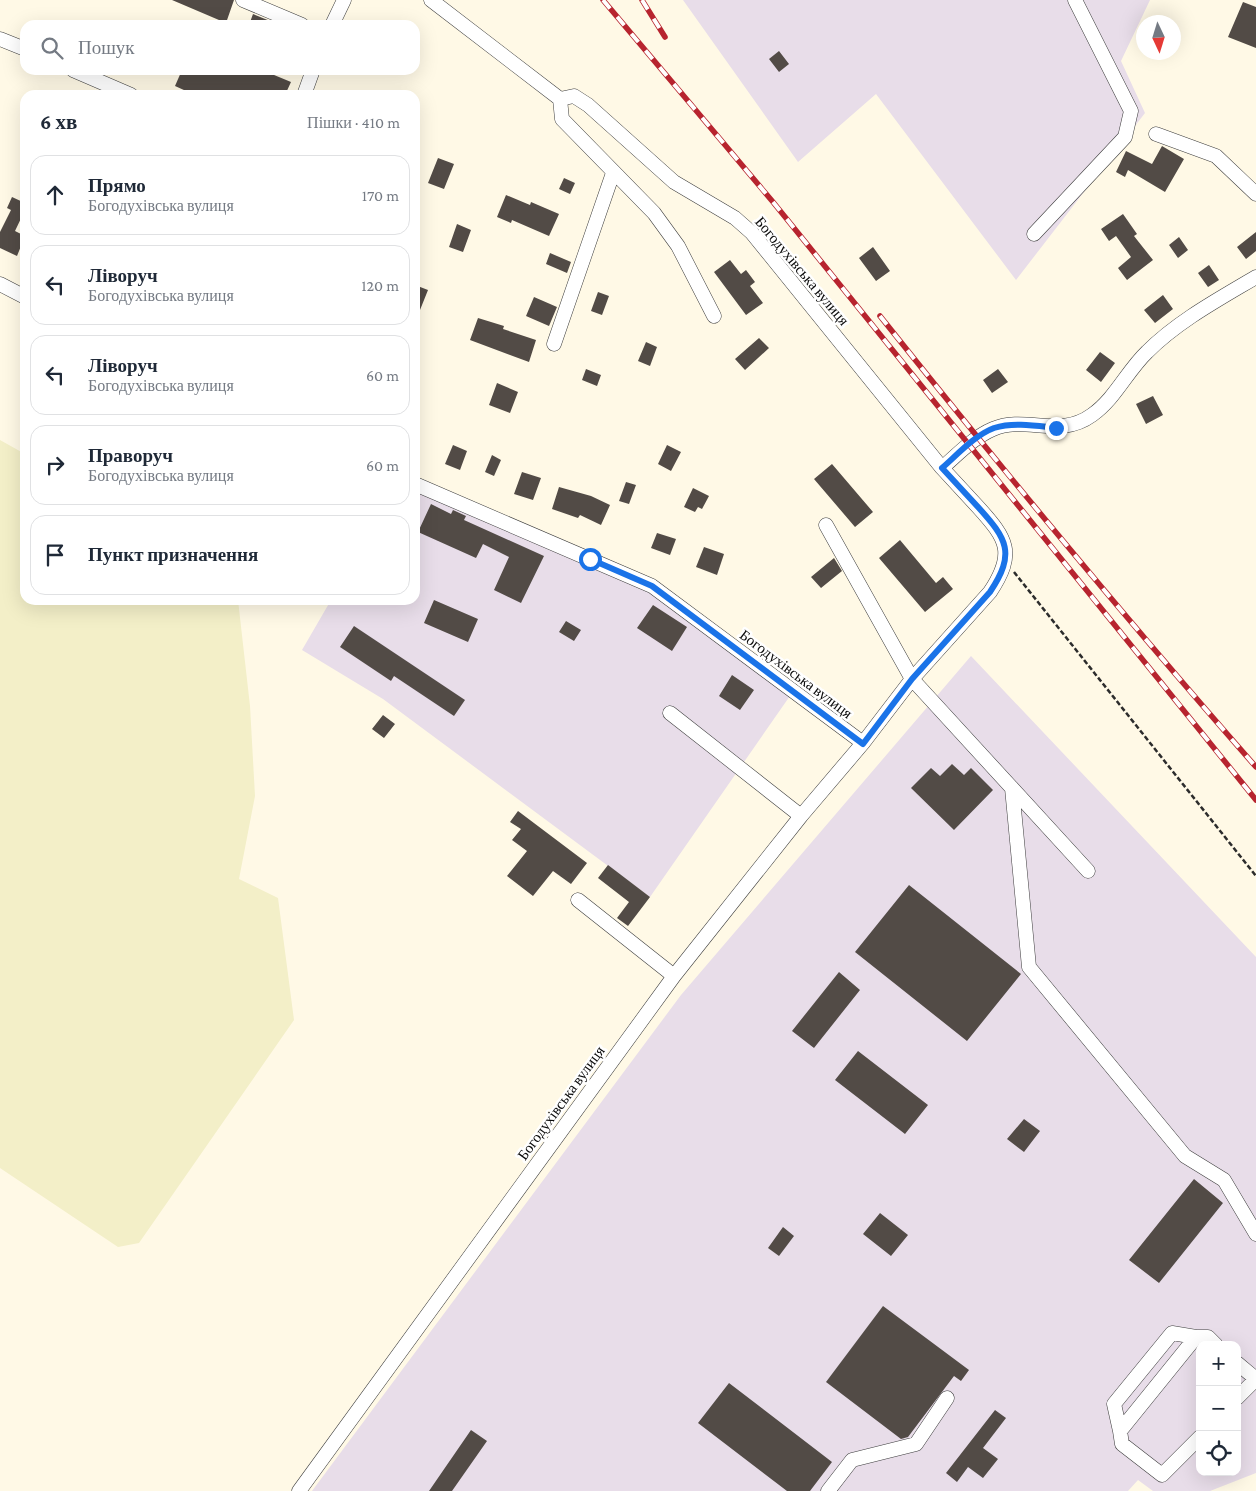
<!DOCTYPE html>
<html lang="uk">
<meta charset="utf-8">
<style>
:root{--surface:#fff;--page:#f2f2f3;--text:#1f2937;--muted:#747a83;--line:#e0e1e3}
body{margin:0;font-family:"Crimson Pro",serif;background:var(--page);color:var(--text)}
.controls{position:absolute;right:15px;bottom:15px;display:grid;overflow:hidden;border-radius:10px;box-shadow:0 5px 20px #0002}
.controls button{width:45px;height:45px;display:grid;place-items:center;padding:0;border:0;border-bottom:1px solid var(--line);background:var(--surface);color:var(--text);font:25px sans-serif}
.compass{position:absolute;left:1136px;top:15px;width:45px;height:45px;border-radius:50%;background:var(--surface);box-shadow:0 5px 20px #0002;rotate:176deg}
.stop{position:absolute;width:15px;height:15px;margin:-11px;border:4px solid #1a73e8;border-radius:50%;background:#fff}
.stop.end{background:#1a73e8;border-color:#fff;box-shadow:0 1px 5px #0008}
.list{margin:0;padding:0;list-style:none}
h2{display:flex;justify-content:space-between;align-items:center;height:65px;margin:0;padding:0 20px;font-size:21px}
h2 small{font-size:16px;font-weight:400;color:var(--muted)}
.list li{display:grid;grid-template-columns:32px 1fr auto;gap:15px;align-items:center;box-sizing:border-box;height:80px;margin:0 10px 10px;padding:0 10px;border:1px solid var(--line);border-radius:15px}
.list b{display:block;font-size:19px;white-space:nowrap}
.list p{margin:0;font-size:16px;white-space:nowrap;color:var(--muted)}
.list em{font-size:16px;font-style:normal;color:var(--muted)}
.icon{flex:none;width:28px;height:28px;fill:none;stroke:currentColor;stroke-width:2;stroke-linecap:round;stroke-linejoin:round}
.map{position:relative;flex:none;width:1256px;height:1491px;overflow:hidden}
.search{position:absolute;background:var(--surface);box-shadow:0 5px 20px #0002;left:20px;top:20px;width:400px;height:55px;display:flex;align-items:center;gap:12px;box-sizing:border-box;padding:0 18px;border-radius:15px;color:var(--muted);font-size:19px}
.panel{position:absolute;background:var(--surface);box-shadow:0 5px 20px #0002;left:20px;top:90px;width:400px;height:515px;border-radius:15px}
.map>svg:first-child{display:block}
.industrial{fill:#e8dde9;fill-rule:evenodd}
.farmland{fill:#f3efc8}
.building{fill:#524b46}
.lines{fill:none;stroke-linecap:round;stroke-linejoin:round}
.minor-casing{stroke:#3d3d3d;stroke-width:15}
.path{stroke:#2c2c2c;stroke-width:2.5;stroke-dasharray:5 2.5;stroke-linecap:butt}
.minor{stroke:#fff;stroke-width:14}
.rail-casing{stroke:#b7242f;stroke-width:5.5}
.rail{stroke:#fff;stroke-width:4;stroke-dasharray:11;stroke-linecap:butt}
.route{stroke:#1a73e8;stroke-width:6}
.labels{text-anchor:middle;stroke-width:5;stroke-linejoin:round;paint-order:stroke}
.street-label{font-size:15px;fill:#0a0a0a;stroke:#fff}
</style>
<div class="map">
<svg width="1256" height="1491" viewBox="0 0 1256 1491">
<rect width="100%" height="100%" fill="#fff9e6"/>
<path class="industrial" d="M683,0H1150L1121,61L1145,113L1016,280L876,94L798,162Z
M415,484L652,586L792,693L650,897L383,699L302,650L331,600H415Z
M971,656L1256,957V1473L1210,1491H1153L1138,1480L1128,1491H312L681,995ZM1200,1345H1237V1472H1200Z"/>
<path class="farmland" d="M0,440L25,454V600H238L250,706L255,796L239,879L278,898L294,1020L139,1243L118,1247L0,1168Z"/>
<path class="building" d="M172,0H234L226,23Z
M1243,2L1256,7V48L1228,37Z
M253,14L280,25H249Z
M779,51L789,64L779,72L769,59Z
M182,70H262L291,82L285,95H195L175,86Z
M1162,146L1184,159L1165,192L1128,170L1125,177L1116,172L1126,151L1152,164Z
M438,158L454,164L444,189L428,183Z
M564,178L575,183L570,194L559,189Z
M506,195L530,205L531,202L559,214L549,236L512,220L511,223L497,217Z
M12,197L25,203V210L15,231L25,236L17,256L0,248V232L11,210L7,208Z
M1123,214L1137,234L1134,236L1153,260L1127,280L1118,268L1131,257L1116,236L1109,241L1101,229Z
M457,224L471,230L463,252L449,247Z
M1256,232V251L1246,259L1237,247Z
M1179,237L1188,250L1178,258L1169,245Z
M873,247L890,271L876,281L859,258Z
M550,253L571,262L567,273L546,264Z
M730,260L741,274L746,270L755,282L750,286L763,303L746,315L714,272Z
M1209,265L1219,280L1208,287L1198,273Z
M415,285L428,290L416,320H415Z
M598,292L609,296L602,315L591,311Z
M1163,295L1173,309L1155,323L1144,310Z
M534,297L557,307L549,326L526,316Z
M478,318L504,326L503,329L536,340L529,362L470,340Z
M759,338L769,348L745,370L735,359Z
M646,342L657,347L650,366L638,361Z
M1100,352L1115,363L1101,382L1086,370Z
M586,369L601,375L597,386L582,380Z
M998,369L1008,382L992,393L983,380Z
M497,383L518,392L510,413L489,405Z
M1153,396L1163,415L1146,424L1136,404Z
M453,445L467,451L460,470L445,464Z
M667,445L681,452L671,471L658,464Z
M492,455L501,460L494,476L485,472Z
M832,464L873,512L855,527L814,479Z
M522,472L541,478L533,500L514,494Z
M626,482L636,485L629,504L619,501Z
M559,487L591,496L610,505L601,525L580,515L578,518L552,509Z
M693,488L709,496L702,509L698,507L695,512L684,507Z
M431,504L451,514L453,510L466,516L464,520L544,556L521,603L494,590L509,557L483,544L476,558L418,532Z
M657,533L676,539L670,555L651,548Z
M900,540L936,583L943,577L953,589L925,612L879,558Z
M704,547L724,554L717,575L696,567Z
M834,558L842,571L821,588L811,577Z
M434,600L478,619L468,642L424,623Z
M653,605L687,627L672,651L637,628Z
M566,621L581,630L574,641L559,632Z
M354,626L465,700L454,716L394,676L391,681L340,647Z
M732,675L754,690L740,710L719,696Z
M383,715L395,724L384,738L372,729Z
M952,764L964,775L971,768L993,790L954,830L911,788L931,768L940,776Z
M518,811L587,863L571,884L553,871L533,896L507,876L527,851L512,840L521,829L510,822Z
M608,865L650,897L628,926L617,918L629,902L598,878Z
M909,885L1021,974L967,1041L855,952Z
M839,972L860,990L814,1048L792,1031Z
M858,1051L928,1105L905,1134L835,1080Z
M1024,1119L1040,1131L1024,1152L1007,1139Z
M1194,1179L1223,1203L1159,1283L1129,1260Z
M880,1213L908,1235L891,1256L863,1234Z
M783,1227L794,1236L779,1256L768,1248Z
M883,1306L969,1370L961,1381L954,1376L908,1437L901,1439L826,1382Z
M729,1383L832,1462L810,1491H787L698,1423Z
M995,1410L1006,1418L983,1448L998,1459L983,1478L968,1467L957,1482L946,1473Z
M471,1430L487,1441L452,1491H429Z"/>
<g class="lines">
<defs>
<path id="minor" d="M243,0L302,25
M431,0L560,99L574,96L588,105L674,182L735,218L752,233L942,468
M332,25L344,0
M0,39L25,49
M73,70L131,95
M304,95L313,70
M560,99L562,119L654,213L678,246L714,316
M1156,134L1216,156L1256,194
M1034,234L1125,137L1131,111L1075,0
M0,284L25,297
M554,344L613,173
M415,484L652,586L863,743
M826,525L912,679L1088,871
M670,713L801,816
M1012,788L1029,967L1185,1156L1224,1180L1256,1234
M578,900L674,976
M1237,1363L1256,1379
M1237,1398L1256,1379
M1120,1431L1114,1404L1172,1333L1196,1337
M1200,1437L1162,1475L1122,1444L1120,1431L1196,1337H1208L1216,1345
M299,1491L674,976L801,816L863,743L912,679L990,592C1016,553 1007,539 978,507C966,494 954,481 942,468C958,454 974,437 993,429C1026,415 1059,439 1092,415C1115,399 1127,371 1147,352C1178,321 1219,299 1256,277
M828,1491L852,1460L916,1444L947,1398"/>
</defs>
<use href="#minor" class="minor-casing"/>
<path class="path" d="M1014,572L1256,876"/>
<use href="#minor" class="minor"/>
<defs>
<path id="rail" d="M603,0L773,202L1256,800
M642,0L665,37
M880,316C1002,469 1127,620 1256,767"/>
</defs>
<use href="#rail" class="rail-casing"/>
<use href="#rail" class="rail"/>
</g>
<g class="lines">
<path class="route" d="M590,559L652,586L863,744L912,679L990,592C1016,553 1007,539 978,507C966,494 954,481 942,468C957,455 975,435 994,428C1014,422 1037,426 1056,428"/>
</g>
<g class="labels">
<g class="street-label">
<text transform="translate(802 271) rotate(50)" y="5">Богодухівська вулиця</text>
<text transform="translate(796 674) rotate(37)" y="5">Богодухівська вулиця</text>
<text transform="translate(561 1103) rotate(-54)" y="5">Богодухівська вулиця</text>
</g>
</g>
</svg>
<div class="controls">
<button>+</button>
<button>−</button>
<button><svg class="icon" aria-label="locate" viewBox="0 0 24 24"><circle cx="12" cy="12" r="6"/><path d="M12 2v4M12 18v4M2 12h4M18 12h4"/></svg></button>
</div>
<svg class="compass" viewBox="-18 -18 36 36"><path d="M0-13l5 13h-10z" fill="#e53935"/><path d="M0 13l5-13h-10z" fill="#747a83"/></svg>
<div class="stop" style="left:590px;top:559px"></div>
<div class="stop end" style="left:1056px;top:428px"></div>
<div class="search"><svg class="icon" aria-label="search" viewBox="0 0 24 24"><circle cx="10" cy="10" r="6"/><path d="M15 15l6 6"/></svg>Пошук</div>
<section class="panel">
<h2>6 хв<small>Пішки · 410 m</small></h2>
<ul class="list">
<li><svg class="icon" aria-label="ahead" viewBox="0 0 24 24"><path d="M12 20V5M6 11l6-6 6 6"/></svg><div><b>Прямо</b><p>Богодухівська вулиця</p></div><em>170 m</em></li>
<li><svg class="icon" aria-label="left" viewBox="0 0 24 24"><path d="M17 20v-9H6M10 6l-5 5 5 5"/></svg><div><b>Ліворуч</b><p>Богодухівська вулиця</p></div><em>120 m</em></li>
<li><svg class="icon" aria-label="left" viewBox="0 0 24 24"><path d="M17 20v-9H6M10 6l-5 5 5 5"/></svg><div><b>Ліворуч</b><p>Богодухівська вулиця</p></div><em>60 m</em></li>
<li><svg class="icon" aria-label="right" viewBox="0 0 24 24"><path d="M7 20v-9h11M14 6l5 5-5 5"/></svg><div><b>Праворуч</b><p>Богодухівська вулиця</p></div><em>60 m</em></li>
<li><svg class="icon" aria-label="arrive" viewBox="0 0 24 24"><path d="M6 21V4h12l-3 4 3 4H6"/></svg><div><b>Пункт призначення</b></div></li>
</ul>
</section>
</div>
